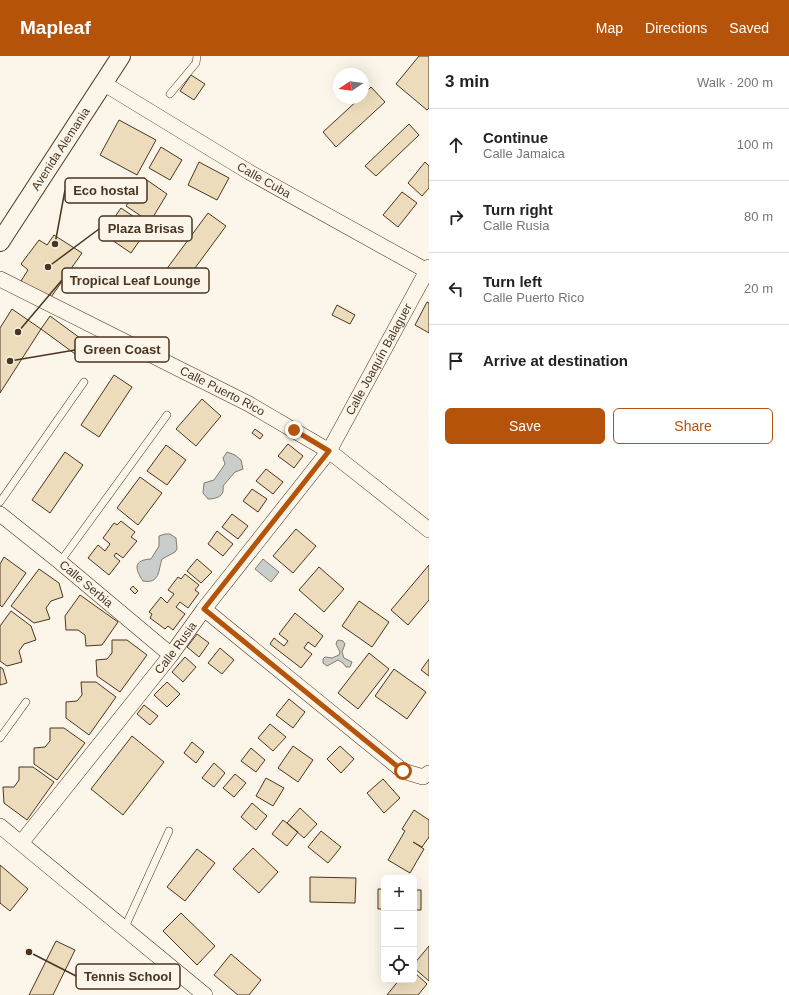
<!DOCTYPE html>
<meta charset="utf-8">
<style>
:root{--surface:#fff;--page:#f6f6f6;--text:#222;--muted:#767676;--line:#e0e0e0;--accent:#b45309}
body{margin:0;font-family:Arial,sans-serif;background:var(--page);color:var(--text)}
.controls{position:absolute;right:12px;bottom:12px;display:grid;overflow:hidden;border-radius:6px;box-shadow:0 4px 16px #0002}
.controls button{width:36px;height:36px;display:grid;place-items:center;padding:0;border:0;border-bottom:1px solid var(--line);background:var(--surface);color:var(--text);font:20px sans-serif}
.compass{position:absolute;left:333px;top:12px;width:36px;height:36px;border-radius:50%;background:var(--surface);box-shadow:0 4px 16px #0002;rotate:257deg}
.stop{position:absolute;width:12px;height:12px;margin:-9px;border:3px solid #b45309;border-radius:50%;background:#fff}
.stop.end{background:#b45309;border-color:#fff;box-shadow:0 1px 4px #0008}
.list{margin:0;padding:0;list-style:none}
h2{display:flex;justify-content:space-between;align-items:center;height:52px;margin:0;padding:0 16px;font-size:17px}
h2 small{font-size:13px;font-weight:400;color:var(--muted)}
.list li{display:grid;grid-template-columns:26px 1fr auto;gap:12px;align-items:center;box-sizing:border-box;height:72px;padding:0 16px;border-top:1px solid var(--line)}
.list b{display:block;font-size:15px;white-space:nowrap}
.list p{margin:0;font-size:13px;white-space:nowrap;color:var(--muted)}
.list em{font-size:13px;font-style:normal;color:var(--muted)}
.actions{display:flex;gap:8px;padding:12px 16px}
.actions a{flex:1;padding:9px 0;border:1px solid var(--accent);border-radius:6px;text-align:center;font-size:14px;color:var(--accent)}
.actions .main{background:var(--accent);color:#fff}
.icon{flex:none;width:22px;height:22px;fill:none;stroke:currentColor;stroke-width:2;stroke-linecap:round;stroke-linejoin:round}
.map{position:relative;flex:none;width:429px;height:939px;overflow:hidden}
header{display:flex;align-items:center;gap:24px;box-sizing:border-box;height:56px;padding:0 20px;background:var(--accent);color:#fff}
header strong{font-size:19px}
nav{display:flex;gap:22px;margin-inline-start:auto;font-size:14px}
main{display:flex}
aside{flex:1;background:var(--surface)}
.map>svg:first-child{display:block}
.water{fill:#c9cecd;stroke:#887966}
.building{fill:#ecdcbc;stroke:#4a3520}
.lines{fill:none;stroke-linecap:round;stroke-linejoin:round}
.service-casing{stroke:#4a3520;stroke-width:8}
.minor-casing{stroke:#4a3520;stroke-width:16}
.tertiary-casing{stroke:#4a3520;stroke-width:20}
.service{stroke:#fbf6e9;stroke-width:7}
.minor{stroke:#fbf6e9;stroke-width:15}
.tertiary{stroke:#fbf6e9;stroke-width:18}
.route{stroke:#b45309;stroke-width:5}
.labels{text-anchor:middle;stroke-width:3;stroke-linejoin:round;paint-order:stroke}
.street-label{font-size:12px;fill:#4a3520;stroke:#fbf6e9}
.leader{fill:none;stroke:#4a3520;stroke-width:1.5}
.callout-dot{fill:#4a3520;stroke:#fbf6e9;stroke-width:1.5}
.callout{fill:#fbf6e9;stroke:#4a3520;stroke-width:1.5}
.callout-label{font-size:13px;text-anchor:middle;font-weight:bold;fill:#4a3520}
</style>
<header>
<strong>Mapleaf</strong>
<nav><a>Map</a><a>Directions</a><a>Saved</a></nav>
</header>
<main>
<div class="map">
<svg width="429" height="939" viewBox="0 0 429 939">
<rect width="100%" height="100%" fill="#fbf6e9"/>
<path class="water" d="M227,396L235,399L241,404L243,413L235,416L223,430C225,440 217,443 208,443L203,437L204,427L214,424L225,408L223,402Z
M165,478H170L176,482L177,493L175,496L162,503C158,515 160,528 143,525C134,512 134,504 151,503L159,490V480Z
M263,503L279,516L271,526L255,513Z
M339,584L343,585L345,588L342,596L344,602L352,606L350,611H346L343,607L338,604L327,610L323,607V603L325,601L332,602L339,599L340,596L336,588L337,585Z"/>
<path class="building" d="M419,0H429V52L427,54L396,28Z
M191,19L205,28L194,44L180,35Z
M371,31L385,46L336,91L323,76L360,42H363V39Z
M119,64L156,84L137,119L100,99Z
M409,68L419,79L376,120L365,110Z
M161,91L182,104L170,124L149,112Z
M199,106L229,122L217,144L188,129Z
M425,106L429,110V132L422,140L408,127Z
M144,122L167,138L150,166L126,150Z
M402,136L417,147L398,171L383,159Z
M121,152L149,171L131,197L103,178Z
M208,157L226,170L178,235L160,222Z
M54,179L82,197L49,244L21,225L28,214L21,208L39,184L47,189Z
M427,246L429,247V277L415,269Z
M337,249L355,259L350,268L332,259Z
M12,253L41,273L0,337V272Z
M50,260L95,293L86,306L41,273Z
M114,319L132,331L99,381L81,369Z
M202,343L221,360L196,390L176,373Z
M255,373L263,379L260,383L252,377Z
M288,388L303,400L294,412L278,400Z
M166,389L186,404L167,429L147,415Z
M65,396L83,409L50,457L32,444Z
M266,413L283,426L273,438L256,425Z
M140,421L162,437L138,469L117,452Z
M252,433L267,443L258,456L243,445Z
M232,458L248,470L238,483L222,471Z
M121,465L135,476L131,481L137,485L123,502L116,497L114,500L120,505L109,519L88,502L98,489L105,495L110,488L103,482L114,467L117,469Z
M296,473L316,490L293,517L273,500Z
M217,475L233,488L223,500L208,488Z
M4,501L26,517L2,551L0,549V508Z
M197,503L212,516L201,527L187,515Z
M429,509V544L408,569L391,554Z
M319,511L344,533L324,556L299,534Z
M39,513L59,527L63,541L51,545L46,552L50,563L34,567L11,550Z
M185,518L199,529L195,534L199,537L188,552L180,546L176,551L185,558L173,574L168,570L165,573L150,562L152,558L149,556L161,541L167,547L174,538L168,534L178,521L181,523Z
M133,530L138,535L135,538L130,533Z
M80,539L118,566L102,589L86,590L85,579L78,574H66L65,560Z
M359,545L389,566L372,591L342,570Z
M11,555L31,570L36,584L24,588L19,595L22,606L7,610L0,605V570Z
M295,557L323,580L315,591L308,586L304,592L312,598L301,612L270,588L274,582L284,590L288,585L279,578Z
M197,578L209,587L199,601L187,591Z
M112,584H127L147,599L120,636L97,620L96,604L107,603L112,597Z
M220,592L234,604L222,618L208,607Z
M369,597L389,613L358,653L338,637Z
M185,601L196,611L183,626L172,616Z
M429,603V620L421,614Z
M0,611L3,613L7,627L0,629Z
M394,613L426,636L407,663L375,640Z
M81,626H96L116,641L89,679L66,662V646L77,645L82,639Z
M167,626L180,638L167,651L154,639Z
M289,643L305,656L293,672L276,659Z
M144,649L158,660L150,669L137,658Z
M270,668L286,681L273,695L258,682Z
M50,672H64L85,687L57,724L34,708V692L45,691L50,685Z
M132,680L164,706L123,759L91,733Z
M192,686L204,696L196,707L184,697Z
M293,690L313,704L298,726L278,712Z
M340,690L354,703L341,717L327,703Z
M251,692L265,704L256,716L241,705Z
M214,707L225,717L214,731L202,722Z
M19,711H33L54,726L27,764L4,747L3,731H14L19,724Z
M235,718L246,727L234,741L223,732Z
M266,722L284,732L273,750L256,740Z
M383,723L400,742L384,757L367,737Z
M252,747L267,760L256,774L241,761Z
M300,752L317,768L304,782L287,767Z
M414,754L429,764V781L422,791L413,786L424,793L410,817L388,804L405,775L402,773Z
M283,764L298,776L287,790L272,778Z
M321,775L341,791L328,807L308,791Z
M253,792L278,816L259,837L233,813Z
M197,793L215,807L185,845L167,831Z
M0,809L28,833L10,855L0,847Z
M310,821L356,822L355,847L310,846Z
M378,833H384V853H378Z
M414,834H421V854H414Z
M181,857L215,890L197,909L163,875Z
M56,885L75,894L53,939H29Z
M429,890V925L414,912V908Z
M231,898L261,924L249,939H238L214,919Z
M414,916L427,928L418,939H387L399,924H414Z"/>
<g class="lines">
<defs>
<path id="service" d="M170,38L196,7L197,0
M0,446L84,326
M60,506L167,359
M0,682L26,646
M125,871L169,775"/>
<g id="minor">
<path id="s1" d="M103,27L249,116L429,216"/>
<path id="s2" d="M0,223L249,348L329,395L429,474"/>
<path id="s3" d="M0,458L60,506L171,599"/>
<path d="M204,553L403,715L423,721L429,717"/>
<path d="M0,770L205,939"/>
<path id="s4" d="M21,787L171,599L204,553L329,395L429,211"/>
</g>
<g id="tertiary">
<path id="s5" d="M0,186L121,0"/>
</g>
</defs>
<use href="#service" class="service-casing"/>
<use href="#minor" class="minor-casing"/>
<use href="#tertiary" class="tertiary-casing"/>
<use href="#service" class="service"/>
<use href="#minor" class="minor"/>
<use href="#tertiary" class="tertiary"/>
</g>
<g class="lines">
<path class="route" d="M294,374L329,395L204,553L403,715"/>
</g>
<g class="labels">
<g class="street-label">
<text dy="4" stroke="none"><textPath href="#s5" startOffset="111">Avenida Alemania</textPath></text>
<text dy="4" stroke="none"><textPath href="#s1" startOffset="188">Calle Cuba</textPath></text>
<text dy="4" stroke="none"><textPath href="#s4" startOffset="603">Calle Joaquín Balaguer</textPath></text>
<text dy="4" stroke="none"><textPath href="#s2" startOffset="249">Calle Puerto Rico</textPath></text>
<text dy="4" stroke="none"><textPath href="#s3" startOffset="111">Calle Serbia</textPath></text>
<text dy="4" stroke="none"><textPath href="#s4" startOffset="249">Calle Rusia</textPath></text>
</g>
</g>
<path class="leader" d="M55 188L65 134M48 211L99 173M18 276L62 224M10 305L75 294M29 896L76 920"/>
<g class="callout-dot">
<circle cx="55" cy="188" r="4"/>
<circle cx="48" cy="211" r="4"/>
<circle cx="18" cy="276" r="4"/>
<circle cx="10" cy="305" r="4"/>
<circle cx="29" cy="896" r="4"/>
</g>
<g class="callout">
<rect x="65" y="122" width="82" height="25" rx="4"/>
<rect x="99" y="160" width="93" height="25" rx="4"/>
<rect x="62" y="212" width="147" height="25" rx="4"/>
<rect x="75" y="281" width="94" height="25" rx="4"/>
<rect x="76" y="908" width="104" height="25" rx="4"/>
</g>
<g class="callout-label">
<text x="106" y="139">Eco hostal</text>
<text x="146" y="177">Plaza Brisas</text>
<text x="135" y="229">Tropical Leaf Lounge</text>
<text x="122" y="298">Green Coast</text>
<text x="128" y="925">Tennis School</text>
</g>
</svg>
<div class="controls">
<button>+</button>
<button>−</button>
<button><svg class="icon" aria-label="locate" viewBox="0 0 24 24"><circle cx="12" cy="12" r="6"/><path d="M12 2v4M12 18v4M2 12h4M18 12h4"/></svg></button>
</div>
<svg class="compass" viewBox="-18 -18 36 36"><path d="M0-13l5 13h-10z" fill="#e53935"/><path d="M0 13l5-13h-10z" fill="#767676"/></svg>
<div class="stop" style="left:403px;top:715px"></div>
<div class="stop end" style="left:294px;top:374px"></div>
</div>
<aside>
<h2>3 min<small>Walk · 200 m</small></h2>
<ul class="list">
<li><svg class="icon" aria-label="ahead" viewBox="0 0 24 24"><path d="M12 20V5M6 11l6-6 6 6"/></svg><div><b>Continue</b><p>Calle Jamaica</p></div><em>100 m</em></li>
<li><svg class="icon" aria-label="right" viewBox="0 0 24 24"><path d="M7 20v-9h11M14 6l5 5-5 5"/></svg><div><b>Turn right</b><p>Calle Rusia</p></div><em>80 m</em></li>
<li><svg class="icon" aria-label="left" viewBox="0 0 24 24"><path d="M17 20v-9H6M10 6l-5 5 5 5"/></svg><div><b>Turn left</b><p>Calle Puerto Rico</p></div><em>20 m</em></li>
<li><svg class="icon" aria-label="arrive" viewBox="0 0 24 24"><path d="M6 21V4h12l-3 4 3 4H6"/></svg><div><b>Arrive at destination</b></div></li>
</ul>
<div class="actions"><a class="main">Save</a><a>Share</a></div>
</aside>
</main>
